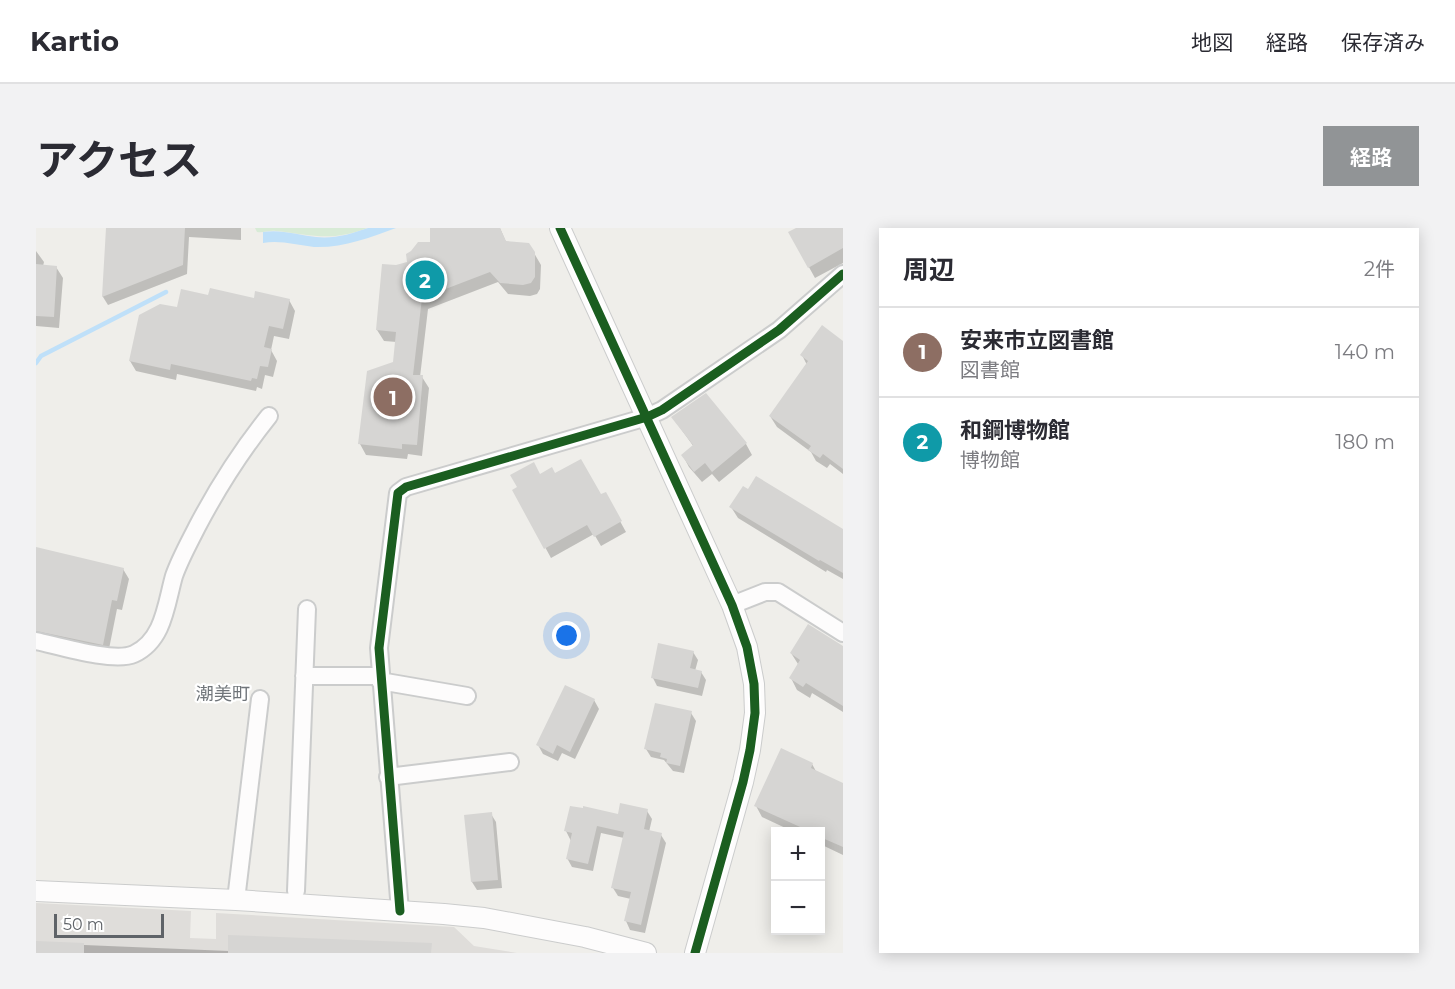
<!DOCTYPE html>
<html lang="ja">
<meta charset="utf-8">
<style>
:root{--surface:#fff;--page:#f2f2f3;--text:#2b2b33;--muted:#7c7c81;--line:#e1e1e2;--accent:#919496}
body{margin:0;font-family:Montserrat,"Noto Sans JP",sans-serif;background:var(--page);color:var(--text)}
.controls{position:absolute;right:18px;bottom:18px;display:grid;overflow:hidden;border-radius:0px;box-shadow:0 3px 15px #0003}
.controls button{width:54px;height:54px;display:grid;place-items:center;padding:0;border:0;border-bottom:2px solid var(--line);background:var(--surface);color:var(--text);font:30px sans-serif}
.scale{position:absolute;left:18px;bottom:15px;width:110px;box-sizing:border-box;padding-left:6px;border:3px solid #5f6368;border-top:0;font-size:16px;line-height:21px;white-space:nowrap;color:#5f6368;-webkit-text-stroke:4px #fff;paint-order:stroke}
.you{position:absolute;left:531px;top:408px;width:21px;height:21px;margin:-15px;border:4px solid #fff;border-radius:50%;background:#1a73e8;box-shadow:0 0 0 9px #1a73e833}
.badge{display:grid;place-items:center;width:39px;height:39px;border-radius:50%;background:var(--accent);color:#fff;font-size:20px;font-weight:700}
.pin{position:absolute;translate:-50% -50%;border:3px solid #fff;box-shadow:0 2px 6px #0006}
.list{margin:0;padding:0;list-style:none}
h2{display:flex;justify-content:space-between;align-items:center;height:78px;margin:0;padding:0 24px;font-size:26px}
h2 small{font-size:20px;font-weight:400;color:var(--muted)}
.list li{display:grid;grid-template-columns:39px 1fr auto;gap:18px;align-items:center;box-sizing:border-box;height:90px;padding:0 24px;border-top:2px solid var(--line)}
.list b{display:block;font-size:22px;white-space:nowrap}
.list p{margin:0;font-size:20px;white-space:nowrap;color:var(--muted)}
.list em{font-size:20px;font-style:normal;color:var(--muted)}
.map{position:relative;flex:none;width:807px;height:725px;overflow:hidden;border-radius:0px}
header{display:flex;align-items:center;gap:36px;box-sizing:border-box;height:84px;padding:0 30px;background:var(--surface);border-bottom:2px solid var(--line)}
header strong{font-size:28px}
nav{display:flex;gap:33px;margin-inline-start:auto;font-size:21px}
.intro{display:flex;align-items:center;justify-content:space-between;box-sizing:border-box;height:144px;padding:0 36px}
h1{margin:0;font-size:42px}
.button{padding:15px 27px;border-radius:0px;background:var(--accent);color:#fff;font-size:21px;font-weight:700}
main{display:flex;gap:36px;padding:0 36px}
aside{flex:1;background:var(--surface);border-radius:0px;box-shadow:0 3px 15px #0003}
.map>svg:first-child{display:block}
.industrial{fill:#dfddda}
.green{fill:#d8ebd6}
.water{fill:#bfe0f9}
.shadow{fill:#0003}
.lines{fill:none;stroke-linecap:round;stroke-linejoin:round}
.stream{stroke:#bfe0f9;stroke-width:4.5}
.building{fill:#d6d5d3}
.minor-casing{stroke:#cbcccc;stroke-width:20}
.tertiary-casing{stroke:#cbcccc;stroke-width:22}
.minor{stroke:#fdfcfc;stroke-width:16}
.tertiary{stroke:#fdfcfc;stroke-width:20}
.cycleway-casing{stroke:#fff;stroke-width:13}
.cycleway{stroke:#1b5e20;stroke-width:9}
.labels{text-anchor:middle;stroke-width:4.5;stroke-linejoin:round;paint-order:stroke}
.neighbourhood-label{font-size:18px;fill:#70757a;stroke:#fff}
</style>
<header>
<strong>Kartio</strong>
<nav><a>地図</a><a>経路</a><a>保存済み</a></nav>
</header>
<div class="intro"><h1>アクセス</h1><a class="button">経路</a></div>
<main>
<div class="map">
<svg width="807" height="725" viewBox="0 0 807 725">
<rect width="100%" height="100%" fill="#efeeea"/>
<path class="industrial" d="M0,675L155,683L154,710L180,711V685L418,699L438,718L481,725H0Z"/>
<path class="green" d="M219,0H331C295,14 277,7 240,3C233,2 228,5 221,4Z"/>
<path class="water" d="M332,0H360C333,10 307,20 278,19C261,17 244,12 227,15V4C245,1 262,7 280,9C298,11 315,6 332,0Z"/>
<path class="shadow" d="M71,0H205V12L153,9L151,46L72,77L67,69Z
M396,0H464L470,14L498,25L505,37L504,61L501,66L494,68L472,66L462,54L392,81L384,149H386L393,160L386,228L372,226L371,231L330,227L324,216L359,136L361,114L348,113L341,102L360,39L372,35L395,15Z
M763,0H807V35L779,50L754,5Z
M0,23L8,34L7,38L20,39L27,50L23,100L0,98Z
M174,69L253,72L259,83L253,111L238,108L235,122L241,133L237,149L229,147L226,161L221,159L220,163L141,146L140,152L100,143L94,133L142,81Z
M807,115V246L794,236L791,240L780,233L775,224L741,199L734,188L771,137L766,127Z
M670,167L710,216L716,227L683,254L676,246L666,254L653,239L647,228L658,219L637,190Z
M519,247L565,268L569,266L590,304L565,318L558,306L515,330L478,262L504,248Z
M695,279L807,302V351L791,342L790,344L702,290Z
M0,322L87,341L93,351L86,382L81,381L72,426L0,411Z
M807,420V484L776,465L774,470L761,462L755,450L762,436L755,425Z
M657,424L662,432L659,443L665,444L670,452L666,468L621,458L617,450Z
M558,472L563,481L539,531L526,525L522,533L507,526L502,517Z
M655,485L660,493L648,545L637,543L628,532L615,529L610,521Z
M776,536L781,545L807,557V627L784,616V604H758L726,589L720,578Z
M611,583L616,591L613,604L625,607L630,615L609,705L594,702L590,693L595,671L582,668L577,660L588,610L565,605L557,643L536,639L531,630L535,613L530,603L583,588Z
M455,586L460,594L466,660L441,662L436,654L430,588Z
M0,715L193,723L391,716L395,725H0Z"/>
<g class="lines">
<path class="stream" d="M0,135L5,128L130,64"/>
</g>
<path class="building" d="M70,0H149L147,37L66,69Z
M394,0H464L470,13L493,15L499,24V49L495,55L487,57L464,55L454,44L386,70L377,147H387L381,217L366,216V221L322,216L331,143L357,134L360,104L340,102L346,36L360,37L371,34L370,26L375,23L382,14H394Z
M760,0H807V20L772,40L752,4Z
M0,36L21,38L18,89L0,88Z
M174,60L218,70L219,63L254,71L247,101L233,98L228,119L236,121L232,139L224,138L221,151L216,150L215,153L135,136L134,142L93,133L103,87L124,76L141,79L145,61L172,67Z
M786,97L807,113V241L787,226L784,230L772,222L775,218L733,188L772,133L764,127Z
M670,165L711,215L676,244L669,235L658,244L645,227L657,217L635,189Z
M545,231L565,266L570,264L586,293L558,309L551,297L508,321L476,262L481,259L474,247L498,234L504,246L516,239L519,245Z
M720,248L807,301V345L784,332L783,333L693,279L707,258L712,261Z
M0,319L88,340L81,373L76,372L67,417L0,403Z
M772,396L807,418V478L770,455L767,459L753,450L764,432L754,425Z
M622,415L658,423L654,440L666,443L662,460L615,450Z
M529,457L559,471L534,524L521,517L517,526L500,517Z
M619,475L656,483L644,538L630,535L631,531L624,529L625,525L608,521Z
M745,520L777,535L775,540L807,555V619L784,609V603H773L718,578Z
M584,575L612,581L608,601L626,605L605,697L588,693L595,664L575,660L588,604L561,598L552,636L530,631L536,605L528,603L534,578L547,580V578L582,586Z
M456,584L462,652L435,654L428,587Z
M192,707L396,715L395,725H192Z
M0,713L48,715V725H0Z"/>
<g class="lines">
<defs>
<path id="minor" d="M696,377L729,364H742L807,405
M0,413C23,418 78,435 98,426C128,412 130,376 138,348C144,331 153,315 161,299C182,259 205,223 233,188
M268,448H344
M344,453L431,468
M352,549L474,534
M260,663L271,381
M200,672L224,471
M364,683L343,420L362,265L370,259L611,189L626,182L743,102L807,46"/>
<path id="tertiary" d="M524,0L696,377L711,419L718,456L719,485L714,522L707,554L659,725
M0,663L200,672L408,686L448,690L549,709L610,725"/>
</defs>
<use href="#minor" class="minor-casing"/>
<use href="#tertiary" class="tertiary-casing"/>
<use href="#minor" class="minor"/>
<use href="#tertiary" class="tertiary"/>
<defs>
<path id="cycleway" d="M524,0L696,377L711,419L718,456L719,485L714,522L707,554L659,725
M364,683L343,420L362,265L370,259L611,189L626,182L743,102L807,46"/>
</defs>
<use href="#cycleway" class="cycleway-casing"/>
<use href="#cycleway" class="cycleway"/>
</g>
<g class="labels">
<g class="neighbourhood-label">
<text x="187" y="472">潮美町</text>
</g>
</g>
</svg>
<div class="controls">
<button>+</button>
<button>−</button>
</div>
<div class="scale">50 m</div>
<div class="you"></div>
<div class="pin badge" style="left:357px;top:169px;background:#8d6e63">1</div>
<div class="pin badge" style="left:389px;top:52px;background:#0f9aa8">2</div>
</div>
<aside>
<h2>周辺<small>2件</small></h2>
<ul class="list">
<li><span class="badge" style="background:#8d6e63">1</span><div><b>安来市立図書館</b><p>図書館</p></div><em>140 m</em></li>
<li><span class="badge" style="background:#0f9aa8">2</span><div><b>和鋼博物館</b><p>博物館</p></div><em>180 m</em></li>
</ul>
</aside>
</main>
